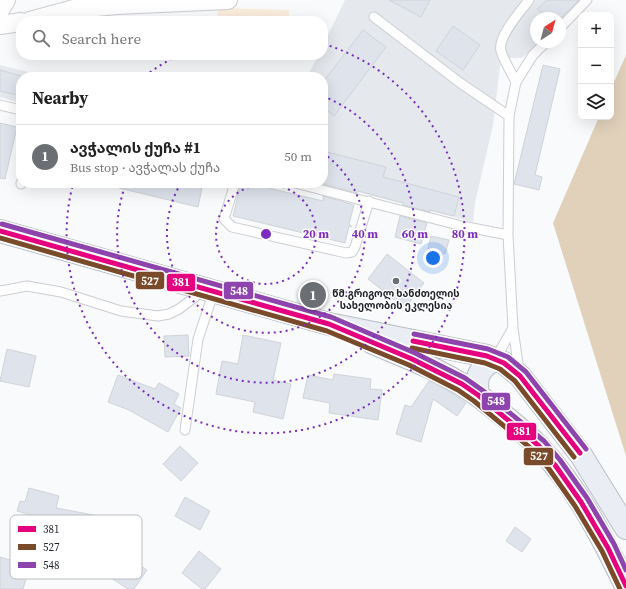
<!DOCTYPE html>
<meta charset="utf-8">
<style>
:root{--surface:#fff;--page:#f6f6f6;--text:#222;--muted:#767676;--line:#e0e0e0;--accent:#6b6e73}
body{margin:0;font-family:"Source Serif 4","Noto Sans Georgian",serif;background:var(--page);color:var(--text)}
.controls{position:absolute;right:12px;top:12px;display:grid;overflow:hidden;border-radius:8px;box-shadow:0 4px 16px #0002}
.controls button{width:36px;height:36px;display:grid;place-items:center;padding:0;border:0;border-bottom:1px solid var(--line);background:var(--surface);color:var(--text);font:20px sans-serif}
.compass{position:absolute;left:530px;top:12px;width:36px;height:36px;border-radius:50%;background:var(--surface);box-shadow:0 4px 16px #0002;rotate:36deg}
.you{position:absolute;left:433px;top:258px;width:14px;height:14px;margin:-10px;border:3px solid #fff;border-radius:50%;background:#1a73e8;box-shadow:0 0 0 6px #1a73e833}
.badge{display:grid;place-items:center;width:26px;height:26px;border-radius:50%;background:var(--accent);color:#fff;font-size:13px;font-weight:700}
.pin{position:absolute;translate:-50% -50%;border:2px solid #fff;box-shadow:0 1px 4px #0006}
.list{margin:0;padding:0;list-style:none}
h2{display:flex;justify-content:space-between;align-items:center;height:52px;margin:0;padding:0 16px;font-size:17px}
h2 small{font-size:13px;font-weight:400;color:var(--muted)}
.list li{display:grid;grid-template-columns:26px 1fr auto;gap:12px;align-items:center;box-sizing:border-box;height:64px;padding:0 16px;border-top:1px solid var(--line)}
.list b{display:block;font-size:15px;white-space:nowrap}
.list p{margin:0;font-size:13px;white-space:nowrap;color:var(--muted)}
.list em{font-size:13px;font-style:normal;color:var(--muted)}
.icon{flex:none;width:22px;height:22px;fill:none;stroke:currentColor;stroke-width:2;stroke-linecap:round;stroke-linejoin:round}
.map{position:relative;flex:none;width:626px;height:589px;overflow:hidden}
.search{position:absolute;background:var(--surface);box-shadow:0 4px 16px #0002;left:16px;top:16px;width:312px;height:44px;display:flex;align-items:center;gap:10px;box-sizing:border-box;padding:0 14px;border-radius:16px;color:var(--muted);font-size:15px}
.panel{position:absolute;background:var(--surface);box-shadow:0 4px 16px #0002;left:16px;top:72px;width:312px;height:116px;border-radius:16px}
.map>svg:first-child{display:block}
.built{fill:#e5e9ee}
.green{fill:#fbeddc}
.forest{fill:#e1d1bb}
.building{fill:#dee3ec;stroke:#d0d3d7}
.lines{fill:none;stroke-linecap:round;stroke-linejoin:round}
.service-casing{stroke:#cbcdd1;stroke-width:11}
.minor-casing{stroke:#cbcdd1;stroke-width:20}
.trunk-casing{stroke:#b8bec5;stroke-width:24}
.service{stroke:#fefeff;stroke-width:9}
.minor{stroke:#fefeff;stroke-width:18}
.trunk{stroke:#eaeef4;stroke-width:22}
.bus-1-casing{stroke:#fff;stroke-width:8}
.bus-2-casing{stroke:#fff;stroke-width:8}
.bus-3-casing{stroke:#fff;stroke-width:8}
.bus-1{stroke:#e5007d;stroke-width:5}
.bus-2{stroke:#7a4b2a;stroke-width:5}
.bus-3{stroke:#8e44ad;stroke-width:5}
.ring{fill:none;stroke:#7b2cbf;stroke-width:2;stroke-dasharray:2 4}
.poi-dot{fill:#6b6e73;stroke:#fff;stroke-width:1.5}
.labels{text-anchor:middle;stroke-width:3;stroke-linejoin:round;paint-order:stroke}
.poi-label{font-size:10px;font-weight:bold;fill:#1f2329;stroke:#fff}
.key{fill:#fff;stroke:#bcbdbf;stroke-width:1}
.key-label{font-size:11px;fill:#1f2329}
.centre{fill:#7b2cbf;stroke:#fff;stroke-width:2}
.ring-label{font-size:12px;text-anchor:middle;font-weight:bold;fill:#7b2cbf;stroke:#fff;stroke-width:3;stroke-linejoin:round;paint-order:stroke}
.line-badge{stroke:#fff;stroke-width:1.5}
.badge-label{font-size:11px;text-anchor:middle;font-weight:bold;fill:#fff}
</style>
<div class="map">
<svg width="626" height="589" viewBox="0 0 626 589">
<rect width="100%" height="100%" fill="#f9fafc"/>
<path class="built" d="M345,0H586L560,23V18H536V42H540L522,58H501L493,125L475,203L473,222L323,183V77H307L318,55H323V45Z
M0,65L49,77H21V103L0,97Z"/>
<path class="green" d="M218,8L289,10V21H217Z
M216,55H288V58Z"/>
<path class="forest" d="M626,55V456L553,223L599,117H611V89Z"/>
<path class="building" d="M389,0H430L421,17Z
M547,0H579L561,18H548L537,9Z
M453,26L480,45L463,70L436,51Z
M363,30L386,47L334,116L323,107V82Z
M543,65L560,69L535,175L542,177L539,190L514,184Z
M0,70L21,76V96L0,91Z
M0,123L17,127L5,179L0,178Z
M323,151L386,167L383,177L459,197L454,216L430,210V212L403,205V203L358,191L357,193L323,184Z
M119,183H203L198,207L119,188Z
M241,183H248L323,201V196L354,205L349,224L352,227L349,226L345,243L233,216Z
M400,216L427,223L421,244L395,237Z
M431,236L449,240L445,254L428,249Z
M387,254L424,283L405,308L368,279Z
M188,335L189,356L165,357L164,336Z
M243,335L281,343L273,380L291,384L283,419L253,412L255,402L216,394L222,361L238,364Z
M7,349L36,356L29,387L0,381Z
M334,374L371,379L370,389L382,390L378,420L329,413L330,403L303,398L308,375L333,380Z
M118,375L155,389L159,383L179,394L174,404L181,408L168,432L129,410L108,402Z
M429,381L447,390L466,403L457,416L433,399L421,442L396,434L405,405L411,407Z
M180,446L198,463L181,481L163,464Z
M29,488L59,496L56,508L99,516L94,544L68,539L70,526L17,511L20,501L25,502Z
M185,497L210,511L200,530L175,516Z
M515,527L531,539L522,552L506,541Z
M199,551L221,569L205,589H202L182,573Z
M123,554L147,570L134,589H128L108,576Z
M0,557L30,566L23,589H0Z"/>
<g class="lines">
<defs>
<path id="service" d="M374,17L459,82L509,116
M560,28L587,0
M516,82C511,72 504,61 501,51C497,37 521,11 529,0
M0,105L21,110
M235,183L224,219L232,227L346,253L352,252L355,247L369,201
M295,183L462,226L508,235
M21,184V183
M0,291L27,286L61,292L121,311L158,316L169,314L179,309L195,297L201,288
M495,359L513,328
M519,371L513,328L508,235L509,116L516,82L533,55L546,42
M185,430L198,339L214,291"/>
<path id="minor" d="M0,10L6,0
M30,21L74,9L117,5L228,0
M0,25L21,22"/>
<path id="trunk" d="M0,231L329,324L487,356L504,363L520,376L581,455L626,528
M373,343C403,356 436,368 464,386C478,394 490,405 503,415C515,425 528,435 539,447C577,487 602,537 626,586
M478,395C475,376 479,369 495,359"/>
</defs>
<use href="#service" class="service-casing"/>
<use href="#minor" class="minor-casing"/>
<use href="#trunk" class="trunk-casing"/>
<use href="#service" class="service"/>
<use href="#minor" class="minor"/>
<use href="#trunk" class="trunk"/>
<defs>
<path id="bus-1" d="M0,231L329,324L412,359L462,384L478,395L539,446L555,465L581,502L608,548L626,586
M413,341L487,356L504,363L520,376L580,453"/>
<path id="bus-2" d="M0,238L327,331L409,365L458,390L474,401L534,451L549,469L575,506L602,551L620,589
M412,348L485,363L500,369L515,381L574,457"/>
<path id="bus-3" d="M2,224L331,317L415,353L465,378L482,390L544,441L560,460L587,498L614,544L626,570
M414,334L488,349L508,357L526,372L586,449"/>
</defs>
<use href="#bus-1" class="bus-1-casing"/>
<use href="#bus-2" class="bus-2-casing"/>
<use href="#bus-3" class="bus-3-casing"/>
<use href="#bus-1" class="bus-1"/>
<use href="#bus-2" class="bus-2"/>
<use href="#bus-3" class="bus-3"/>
</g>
<g class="ring">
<circle cx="266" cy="234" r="50"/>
<path d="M323 153A99 99 0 1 1 181 183"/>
<path d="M323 96A149 149 0 1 1 126 183"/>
<path d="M145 76A199 199 0 0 1 179 55M324 44A199 199 0 1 1 73 184"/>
</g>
<circle class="poi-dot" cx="396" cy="281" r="4"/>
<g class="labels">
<g class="poi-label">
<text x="396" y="297">წმ.გრიგოლ ხანძთელის<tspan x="396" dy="12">სახელობის ეკლესია</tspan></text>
</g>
</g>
<rect x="10" y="515" width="132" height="64" rx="6" class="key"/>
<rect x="18" y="526" width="18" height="6" fill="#e5007d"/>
<rect x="18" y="544" width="18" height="6" fill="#7a4b2a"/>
<rect x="18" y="562" width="18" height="6" fill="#8e44ad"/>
<g class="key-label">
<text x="43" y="533">381</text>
<text x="43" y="551">527</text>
<text x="43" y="569">548</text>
</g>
<circle cx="266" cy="234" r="6" class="centre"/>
<g class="ring-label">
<text x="316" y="238">20 m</text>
<text x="365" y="238">40 m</text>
<text x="415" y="238">60 m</text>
<text x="465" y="238">80 m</text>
</g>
<g class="line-badge">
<rect x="135" y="271" width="30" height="19" rx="4" fill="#7a4b2a"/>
<rect x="166" y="273" width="30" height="19" rx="4" fill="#e5007d"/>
<rect x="223" y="281" width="31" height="19" rx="4" fill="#8e44ad"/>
<rect x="481" y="392" width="30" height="19" rx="4" fill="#8e44ad"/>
<rect x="506" y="422" width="31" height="19" rx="4" fill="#e5007d"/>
<rect x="523" y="447" width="31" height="19" rx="4" fill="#7a4b2a"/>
</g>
<g class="badge-label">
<text x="150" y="285">527</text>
<text x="181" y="286">381</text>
<text x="239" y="295">548</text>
<text x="496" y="405">548</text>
<text x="522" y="435">381</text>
<text x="539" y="460">527</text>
</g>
</svg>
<div class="controls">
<button>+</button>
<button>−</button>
<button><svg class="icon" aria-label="layers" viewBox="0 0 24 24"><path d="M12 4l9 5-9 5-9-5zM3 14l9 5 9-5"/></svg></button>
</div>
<svg class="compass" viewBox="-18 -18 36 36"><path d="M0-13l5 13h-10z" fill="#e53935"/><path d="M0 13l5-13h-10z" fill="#767676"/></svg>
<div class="you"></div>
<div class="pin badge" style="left:313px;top:295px">1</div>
<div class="search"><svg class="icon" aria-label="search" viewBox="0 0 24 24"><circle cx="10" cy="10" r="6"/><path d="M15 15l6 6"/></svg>Search here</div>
<section class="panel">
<h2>Nearby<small></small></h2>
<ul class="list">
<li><span class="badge">1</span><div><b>ავჭალის ქუჩა #1</b><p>Bus stop · ავჭალას ქუჩა</p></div><em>50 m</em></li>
</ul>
</section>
</div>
